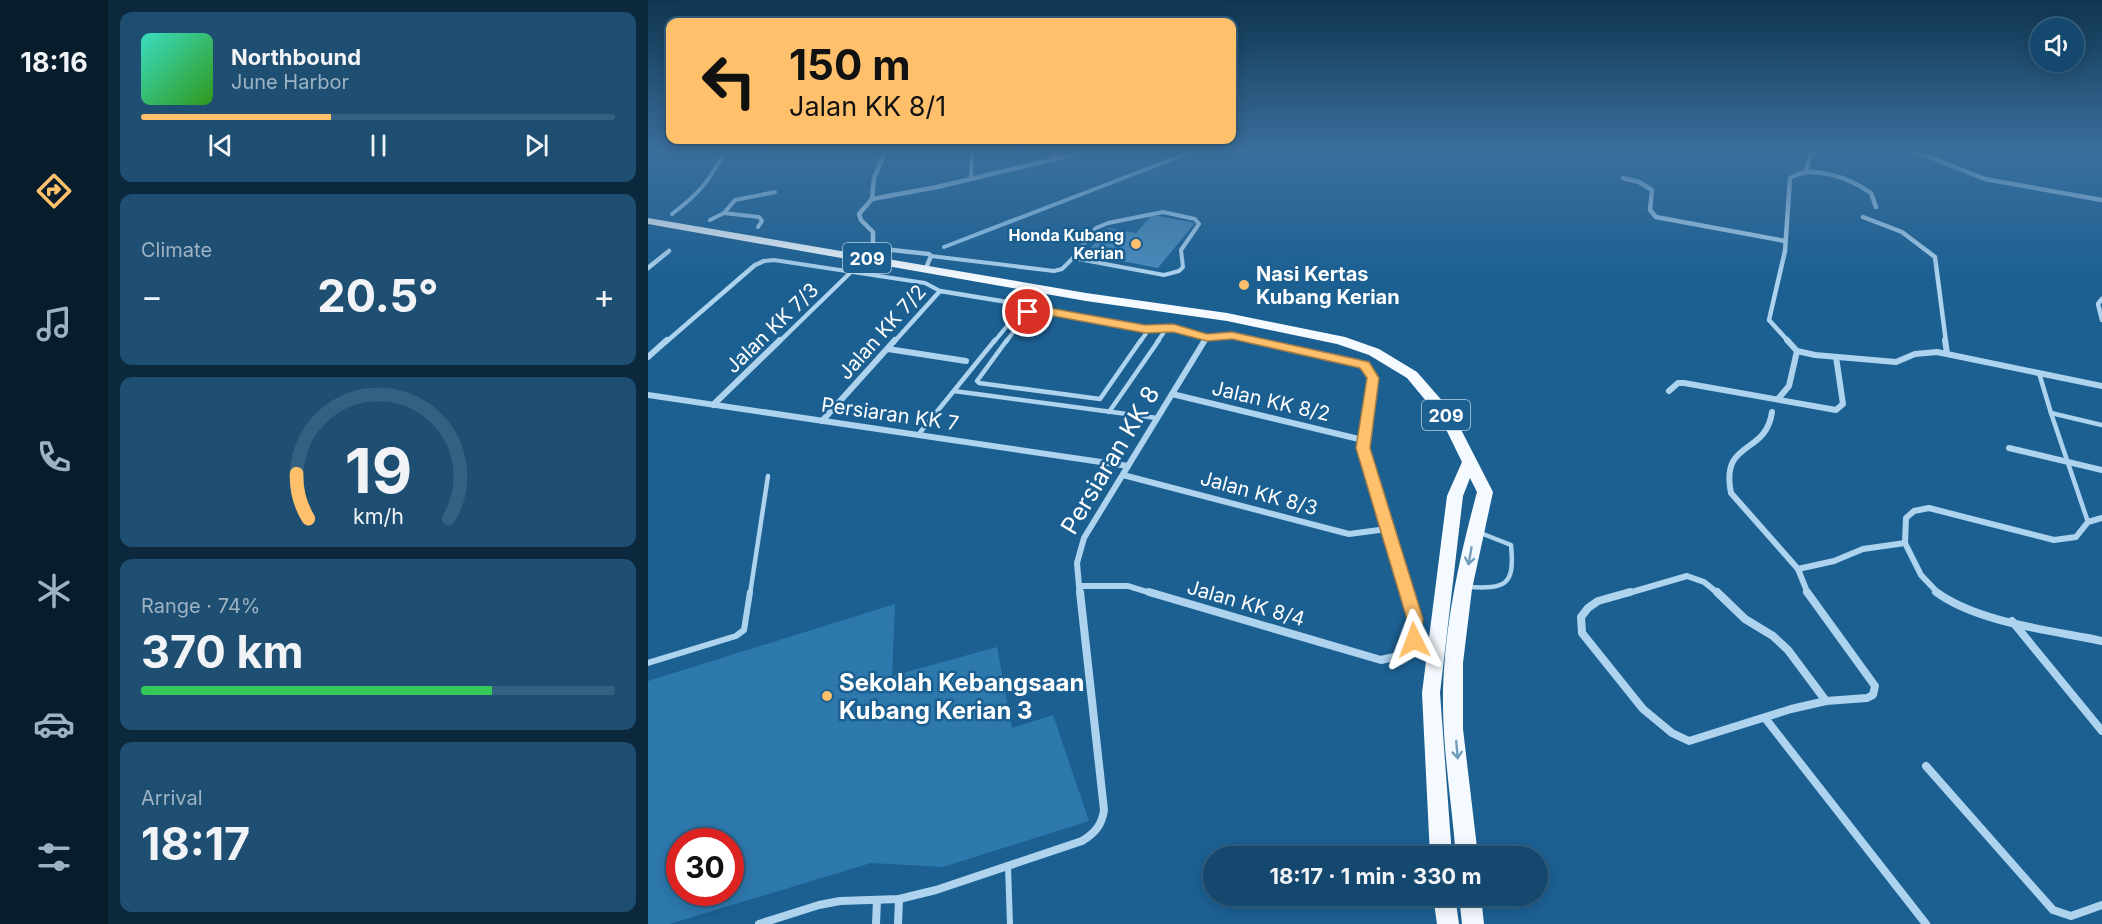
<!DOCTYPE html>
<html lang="en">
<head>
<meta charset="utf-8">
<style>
  :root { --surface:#15486e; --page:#1e4f73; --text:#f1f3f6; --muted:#9db2c2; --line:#346081; --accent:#fec06b }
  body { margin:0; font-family:Inter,sans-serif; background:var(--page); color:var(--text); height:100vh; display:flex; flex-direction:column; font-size:22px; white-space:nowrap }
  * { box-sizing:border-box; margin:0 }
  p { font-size:20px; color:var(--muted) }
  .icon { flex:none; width:33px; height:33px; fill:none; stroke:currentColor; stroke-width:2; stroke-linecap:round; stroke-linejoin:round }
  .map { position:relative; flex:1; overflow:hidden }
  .sheet { display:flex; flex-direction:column; gap:12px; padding:12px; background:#0c283c; width:540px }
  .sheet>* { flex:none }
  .hud { position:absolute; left:18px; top:18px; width:570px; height:126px; border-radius:12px; box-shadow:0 3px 15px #0003,0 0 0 2px var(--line); background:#fec06b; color:#111; overflow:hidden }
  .tools { position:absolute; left:1382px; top:18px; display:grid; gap:12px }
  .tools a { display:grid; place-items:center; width:54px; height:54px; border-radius:50%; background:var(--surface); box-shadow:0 3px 15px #0003,0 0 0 2px var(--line); font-size:30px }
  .speed { position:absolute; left:18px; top:828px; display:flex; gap:12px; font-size:30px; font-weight:700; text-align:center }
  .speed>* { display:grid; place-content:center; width:78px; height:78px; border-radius:50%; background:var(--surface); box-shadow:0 3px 15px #0003,0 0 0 2px var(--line); line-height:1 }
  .speed .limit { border:9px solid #d22; background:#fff; color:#111 }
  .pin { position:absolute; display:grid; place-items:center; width:51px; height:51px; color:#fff; margin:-26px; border:3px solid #fff; border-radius:50%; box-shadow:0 2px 6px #0007 }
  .me { position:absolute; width:66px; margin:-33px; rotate:357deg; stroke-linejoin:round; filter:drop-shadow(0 0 4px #0008) }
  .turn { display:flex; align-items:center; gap:21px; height:126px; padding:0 24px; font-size:27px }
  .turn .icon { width:78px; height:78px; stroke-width:2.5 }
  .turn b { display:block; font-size:42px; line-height:51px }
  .big { font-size:45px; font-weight:700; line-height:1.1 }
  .sheet .tile { flex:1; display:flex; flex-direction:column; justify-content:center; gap:9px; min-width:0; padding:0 21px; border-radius:12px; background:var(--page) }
  .sheet .dial { align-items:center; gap:0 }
  .dial svg { height:156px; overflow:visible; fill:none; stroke:var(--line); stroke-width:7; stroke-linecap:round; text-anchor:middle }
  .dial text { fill:var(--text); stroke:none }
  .song { display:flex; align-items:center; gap:18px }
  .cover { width:72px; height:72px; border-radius:9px; background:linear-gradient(135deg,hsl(170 70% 55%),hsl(110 70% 35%)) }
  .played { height:6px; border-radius:3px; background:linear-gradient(90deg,var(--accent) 40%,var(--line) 40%) }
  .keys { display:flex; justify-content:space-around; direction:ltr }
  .heat { display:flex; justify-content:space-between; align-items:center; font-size:33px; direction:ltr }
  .charge { height:9px; border-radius:4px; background:linear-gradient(90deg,#34c759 74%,var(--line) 0) }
  .trip { position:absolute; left:555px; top:846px; width:345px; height:60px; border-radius:30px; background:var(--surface); box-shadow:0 3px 15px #0003,0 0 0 2px var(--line); font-weight:700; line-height:60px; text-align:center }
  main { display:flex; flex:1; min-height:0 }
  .dock { display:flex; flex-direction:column; width:108px; justify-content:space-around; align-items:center; background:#081d2c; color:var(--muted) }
  .dock .icon { width:42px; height:42px }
  .dock .on { color:var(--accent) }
  .dock b { font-size:27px; color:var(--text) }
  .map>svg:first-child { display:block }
</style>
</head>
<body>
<main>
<nav class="dock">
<b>18:16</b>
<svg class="icon on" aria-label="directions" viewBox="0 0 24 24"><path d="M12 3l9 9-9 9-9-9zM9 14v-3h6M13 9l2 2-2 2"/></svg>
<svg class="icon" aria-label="music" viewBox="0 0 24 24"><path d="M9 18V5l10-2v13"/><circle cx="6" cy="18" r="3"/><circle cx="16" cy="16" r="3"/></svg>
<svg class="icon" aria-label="phone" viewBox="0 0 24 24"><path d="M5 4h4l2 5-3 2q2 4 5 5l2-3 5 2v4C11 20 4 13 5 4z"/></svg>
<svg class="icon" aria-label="climate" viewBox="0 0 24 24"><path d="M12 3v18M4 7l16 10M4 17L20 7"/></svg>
<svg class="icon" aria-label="car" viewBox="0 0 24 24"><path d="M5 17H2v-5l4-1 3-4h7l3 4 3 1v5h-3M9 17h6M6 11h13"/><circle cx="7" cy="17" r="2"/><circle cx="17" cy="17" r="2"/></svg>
<svg class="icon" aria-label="filters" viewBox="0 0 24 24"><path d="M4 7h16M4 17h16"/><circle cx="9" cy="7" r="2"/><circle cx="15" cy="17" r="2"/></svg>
</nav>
<section class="sheet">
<div class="tile">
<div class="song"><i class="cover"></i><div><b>Northbound</b><p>June Harbor</p></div></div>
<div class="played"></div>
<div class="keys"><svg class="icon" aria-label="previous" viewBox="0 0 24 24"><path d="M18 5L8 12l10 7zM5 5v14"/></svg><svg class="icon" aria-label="pause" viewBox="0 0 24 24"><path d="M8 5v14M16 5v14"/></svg><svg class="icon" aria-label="next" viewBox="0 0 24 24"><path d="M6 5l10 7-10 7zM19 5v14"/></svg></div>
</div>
<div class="tile"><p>Climate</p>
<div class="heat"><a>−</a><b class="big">20.5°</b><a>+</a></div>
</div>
<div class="tile dial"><svg viewBox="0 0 100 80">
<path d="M14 69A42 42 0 1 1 86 69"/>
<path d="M14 69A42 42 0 0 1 8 46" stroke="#fec06b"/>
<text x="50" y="56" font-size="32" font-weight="700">19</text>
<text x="50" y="72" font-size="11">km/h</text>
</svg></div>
<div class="tile"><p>Range · 74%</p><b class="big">370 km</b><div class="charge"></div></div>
<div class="tile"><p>Arrival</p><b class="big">18:17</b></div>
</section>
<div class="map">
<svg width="1454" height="924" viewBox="0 0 1454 924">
  <rect width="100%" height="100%" fill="#1c6092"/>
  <path fill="#2d79ae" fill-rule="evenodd" d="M247,604L244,676L349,647L364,728L405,715L441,821L295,867L223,863L21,924H0V681ZM32,842H82V892H32Z"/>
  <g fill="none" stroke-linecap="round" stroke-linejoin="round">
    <polyline stroke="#a0d0f0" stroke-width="4" points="296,247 548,150"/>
  </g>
  <polygon fill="#4a8bbb" points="504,215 547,223 510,268 437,254 461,228 488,233"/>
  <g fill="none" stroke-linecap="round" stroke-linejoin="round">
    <g stroke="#add3ee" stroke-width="4">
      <polyline points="405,150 406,160"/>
      <polyline points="323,179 324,150"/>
      <polygon points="515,212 547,219 551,224 533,250 535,267 531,271 516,275 425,258 448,228 460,223"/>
      <polyline points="76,213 111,217 114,221 110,227"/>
      <path d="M24,214C53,192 60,182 78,150"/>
      <polyline points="62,220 76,213 87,200 127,192"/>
      <polyline points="283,256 406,271 414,269 425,258"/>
      <polyline points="116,261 126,260 277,283 292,291"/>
      <polyline points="346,342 372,310 372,304"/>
      <polyline points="358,342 380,312 384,310 497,329 525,328 559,337"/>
      <polyline points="492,342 501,329"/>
      <polyline points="509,342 519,328"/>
    </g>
    <g stroke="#add3ee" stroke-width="4.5">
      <polyline points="359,340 329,381 331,383 452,399 493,340"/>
      <polyline points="1391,373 1403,413 1454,425"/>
      <polyline points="306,391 509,418"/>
      <polyline points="461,412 511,340"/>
      <polyline points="1403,413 1440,522"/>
      <polyline points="270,435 347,340"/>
      <path d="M819,587C858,589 867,586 863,545L830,532"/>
      <polyline points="102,594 120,476"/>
    </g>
    <g stroke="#add3ee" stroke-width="6">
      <polyline points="0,663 88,636 96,630 102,592"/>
      <polyline points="360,866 362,924"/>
    </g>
    <g stroke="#add3ee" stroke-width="4.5">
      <polyline points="238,150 226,178 224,199 211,214 213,220 225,232 225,244 235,249 281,254 283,256 278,268"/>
      <polyline points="1264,150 1337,179 1454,200"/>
      <polyline points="1158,171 1164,150"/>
      <polyline points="975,178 991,182 1004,190 1002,210 1008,217 1137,241"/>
      <polyline points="224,199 289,187 445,150"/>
      <polyline points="1215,217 1254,232 1287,257 1298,342"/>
      <polyline points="0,268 21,251"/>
      <polyline points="1454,299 1450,304 1454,320"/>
      <polyline points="18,342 107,265 116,261"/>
      <polyline points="131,342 203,272"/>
      <polyline points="246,342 292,291 372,304"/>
      <polyline points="556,342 559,337 575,335 614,342"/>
      <path d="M1141,342L1121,320L1137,251L1142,178C1164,163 1203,179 1223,193L1228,207"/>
    </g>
    <g stroke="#add3ee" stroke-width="6">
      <polyline points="607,340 710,362 721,369 725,378 715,448 759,594"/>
      <polyline points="1139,340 1149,351 1167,355 1248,362 1267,354 1289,352 1454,386"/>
      <polyline points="1297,340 1299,353"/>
      <polyline points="240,349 318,361"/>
      <polyline points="0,357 19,340"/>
      <polyline points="1021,391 1030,383 1036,383 1188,410 1195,404 1188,357"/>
      <polyline points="524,394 715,440"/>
      <polyline points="0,395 480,466"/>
      <polyline points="1130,399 1141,386 1149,351"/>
      <polyline points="65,405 132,340"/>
      <path d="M1124,412C1118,456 1072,439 1083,493L1150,569"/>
      <polyline points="174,421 247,340"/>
      <polyline points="1361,448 1454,470"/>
      <polyline points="475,475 701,534 739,529"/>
      <polyline points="1257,543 1273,575 1291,594"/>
      <polyline points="431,586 480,586 506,594"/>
      <polyline points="431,586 432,594"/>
      <polyline points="431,586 429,563 436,538 557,340"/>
      <polyline points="977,594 1039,576 1056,582 1071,594"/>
      <polyline points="1160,594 1150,569 1186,561 1215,549 1257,543 1258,518 1266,511 1281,508 1406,540 1428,537 1440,522 1454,518"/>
    </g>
    <g stroke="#add3ee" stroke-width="8">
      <path d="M501,592L733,660L755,655C773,630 767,620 759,592"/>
      <polyline points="982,592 950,601 940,608 933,617 934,633 995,709 1024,733 1041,741 1143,709 1178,701"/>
      <polyline points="1069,592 1097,619 1125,636 1140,650 1178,701"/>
      <polyline points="1159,592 1227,686 1225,695 1219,698 1178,701"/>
      <path d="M1288,592C1331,623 1402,630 1454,641"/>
      <polyline points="1364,621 1454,731"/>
      <polyline points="1117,718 1278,924"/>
      <polyline points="1278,766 1405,910 1423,916 1454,905"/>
      <path d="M111,924L171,905L192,901L251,899L288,890L434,841C447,833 454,825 456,810L432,592"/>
      <polyline points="228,924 229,900"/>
      <polyline points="250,924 251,899"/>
    </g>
    <g fill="#f4faff" fill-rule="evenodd">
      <path d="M0,218L438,293L579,313L697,337L731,349L769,372L804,412L845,492L824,589L815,663V729L830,856H808C804,807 796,758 795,709C794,636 810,563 829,492L822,478L815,496L792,693L804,856H782L774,693L799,496L814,462L793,419L759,378L721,355L689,344L579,321L438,301L0,224Z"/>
      <polygon points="785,896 807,896 811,924 789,924"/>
      <polygon points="811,896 833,896 836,924 814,924"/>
    </g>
  </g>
  <defs><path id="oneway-shaft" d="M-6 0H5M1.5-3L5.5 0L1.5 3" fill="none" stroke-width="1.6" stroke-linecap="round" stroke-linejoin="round" transform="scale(1.5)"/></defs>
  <g stroke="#729ebe">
    <use href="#oneway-shaft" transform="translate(822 556) rotate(100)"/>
    <use href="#oneway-shaft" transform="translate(809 750) rotate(85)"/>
  </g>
  <linearGradient id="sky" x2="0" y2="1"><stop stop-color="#0f3550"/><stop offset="0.54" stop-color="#3a6f9d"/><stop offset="1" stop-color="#3a6f9d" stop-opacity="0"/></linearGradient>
  <rect width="1454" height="279" fill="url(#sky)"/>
  <polygon fill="#fec06b" stroke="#a57d46" stroke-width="1.5" points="390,306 497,325 525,324 559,334 584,332 721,362 731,378 722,448 775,619 772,645 766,647 761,645 758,640 759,619 708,448 719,378 712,368 584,339 559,341 525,332 497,333 390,313 380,316 374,312"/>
  <g fill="#fec06b" stroke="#1c6092" stroke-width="2">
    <circle cx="488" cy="244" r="6"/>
    <circle cx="596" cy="285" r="6"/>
    <circle cx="179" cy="696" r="6"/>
  </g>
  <g text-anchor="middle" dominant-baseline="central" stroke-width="5" stroke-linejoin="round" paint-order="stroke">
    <g font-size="16" font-weight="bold" fill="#fff" stroke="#1c6092" text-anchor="end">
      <text x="476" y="235">Honda Kubang<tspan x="476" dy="18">Kerian</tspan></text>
    </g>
    <g fill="#1c6092" stroke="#bbcfde" stroke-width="1.5">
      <rect x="195" y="243" width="48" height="30" rx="4.5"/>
      <rect x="774" y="400" width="48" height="30" rx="4.5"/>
    </g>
    <g font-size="18" font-weight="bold" fill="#fff">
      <text x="219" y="258">209</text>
      <text x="798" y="415">209</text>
    </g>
    <g font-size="20" font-weight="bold" fill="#fff" stroke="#1c6092" text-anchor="start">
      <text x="608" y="274">Nasi Kertas<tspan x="608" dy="23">Kubang Kerian</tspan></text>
    </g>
    <g font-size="20" fill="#fff" stroke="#1c6092">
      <text transform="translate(124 328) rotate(-44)">Jalan KK 7/3</text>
      <text transform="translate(234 332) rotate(-48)">Jalan KK 7/2</text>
      <text transform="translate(623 401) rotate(13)">Jalan KK 8/2</text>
      <text transform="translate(242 414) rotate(8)">Persiaran KK 7</text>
      <text transform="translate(611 493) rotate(15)">Jalan KK 8/3</text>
      <text transform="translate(598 603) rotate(16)">Jalan KK 8/4</text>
    </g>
    <g font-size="24" fill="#fff" stroke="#1c6092">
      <text transform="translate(462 460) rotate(-59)">Persiaran KK 8</text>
    </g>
    <g font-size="24" font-weight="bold" fill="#fff" stroke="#1c6092" text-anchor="start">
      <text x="191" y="682">Sekolah Kebangsaan<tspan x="191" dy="28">Kubang Kerian 3</tspan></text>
    </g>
  </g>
</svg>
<div class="tools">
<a><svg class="icon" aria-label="sound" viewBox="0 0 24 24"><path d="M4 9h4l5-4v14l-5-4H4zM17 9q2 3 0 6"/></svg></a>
</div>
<div class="speed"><div class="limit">30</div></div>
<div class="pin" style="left:380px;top:312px;background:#d93025"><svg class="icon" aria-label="arrive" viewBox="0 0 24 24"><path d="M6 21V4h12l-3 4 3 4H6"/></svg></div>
<svg class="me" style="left:766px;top:640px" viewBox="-20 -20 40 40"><path d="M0-17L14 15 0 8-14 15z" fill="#fec06b" stroke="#fff" stroke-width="4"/></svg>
<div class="trip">18:17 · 1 min · 330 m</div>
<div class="hud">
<div class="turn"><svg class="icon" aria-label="left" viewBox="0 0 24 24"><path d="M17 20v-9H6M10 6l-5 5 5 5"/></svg><div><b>150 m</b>Jalan KK 8/1</div></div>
</div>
</div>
</main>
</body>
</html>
